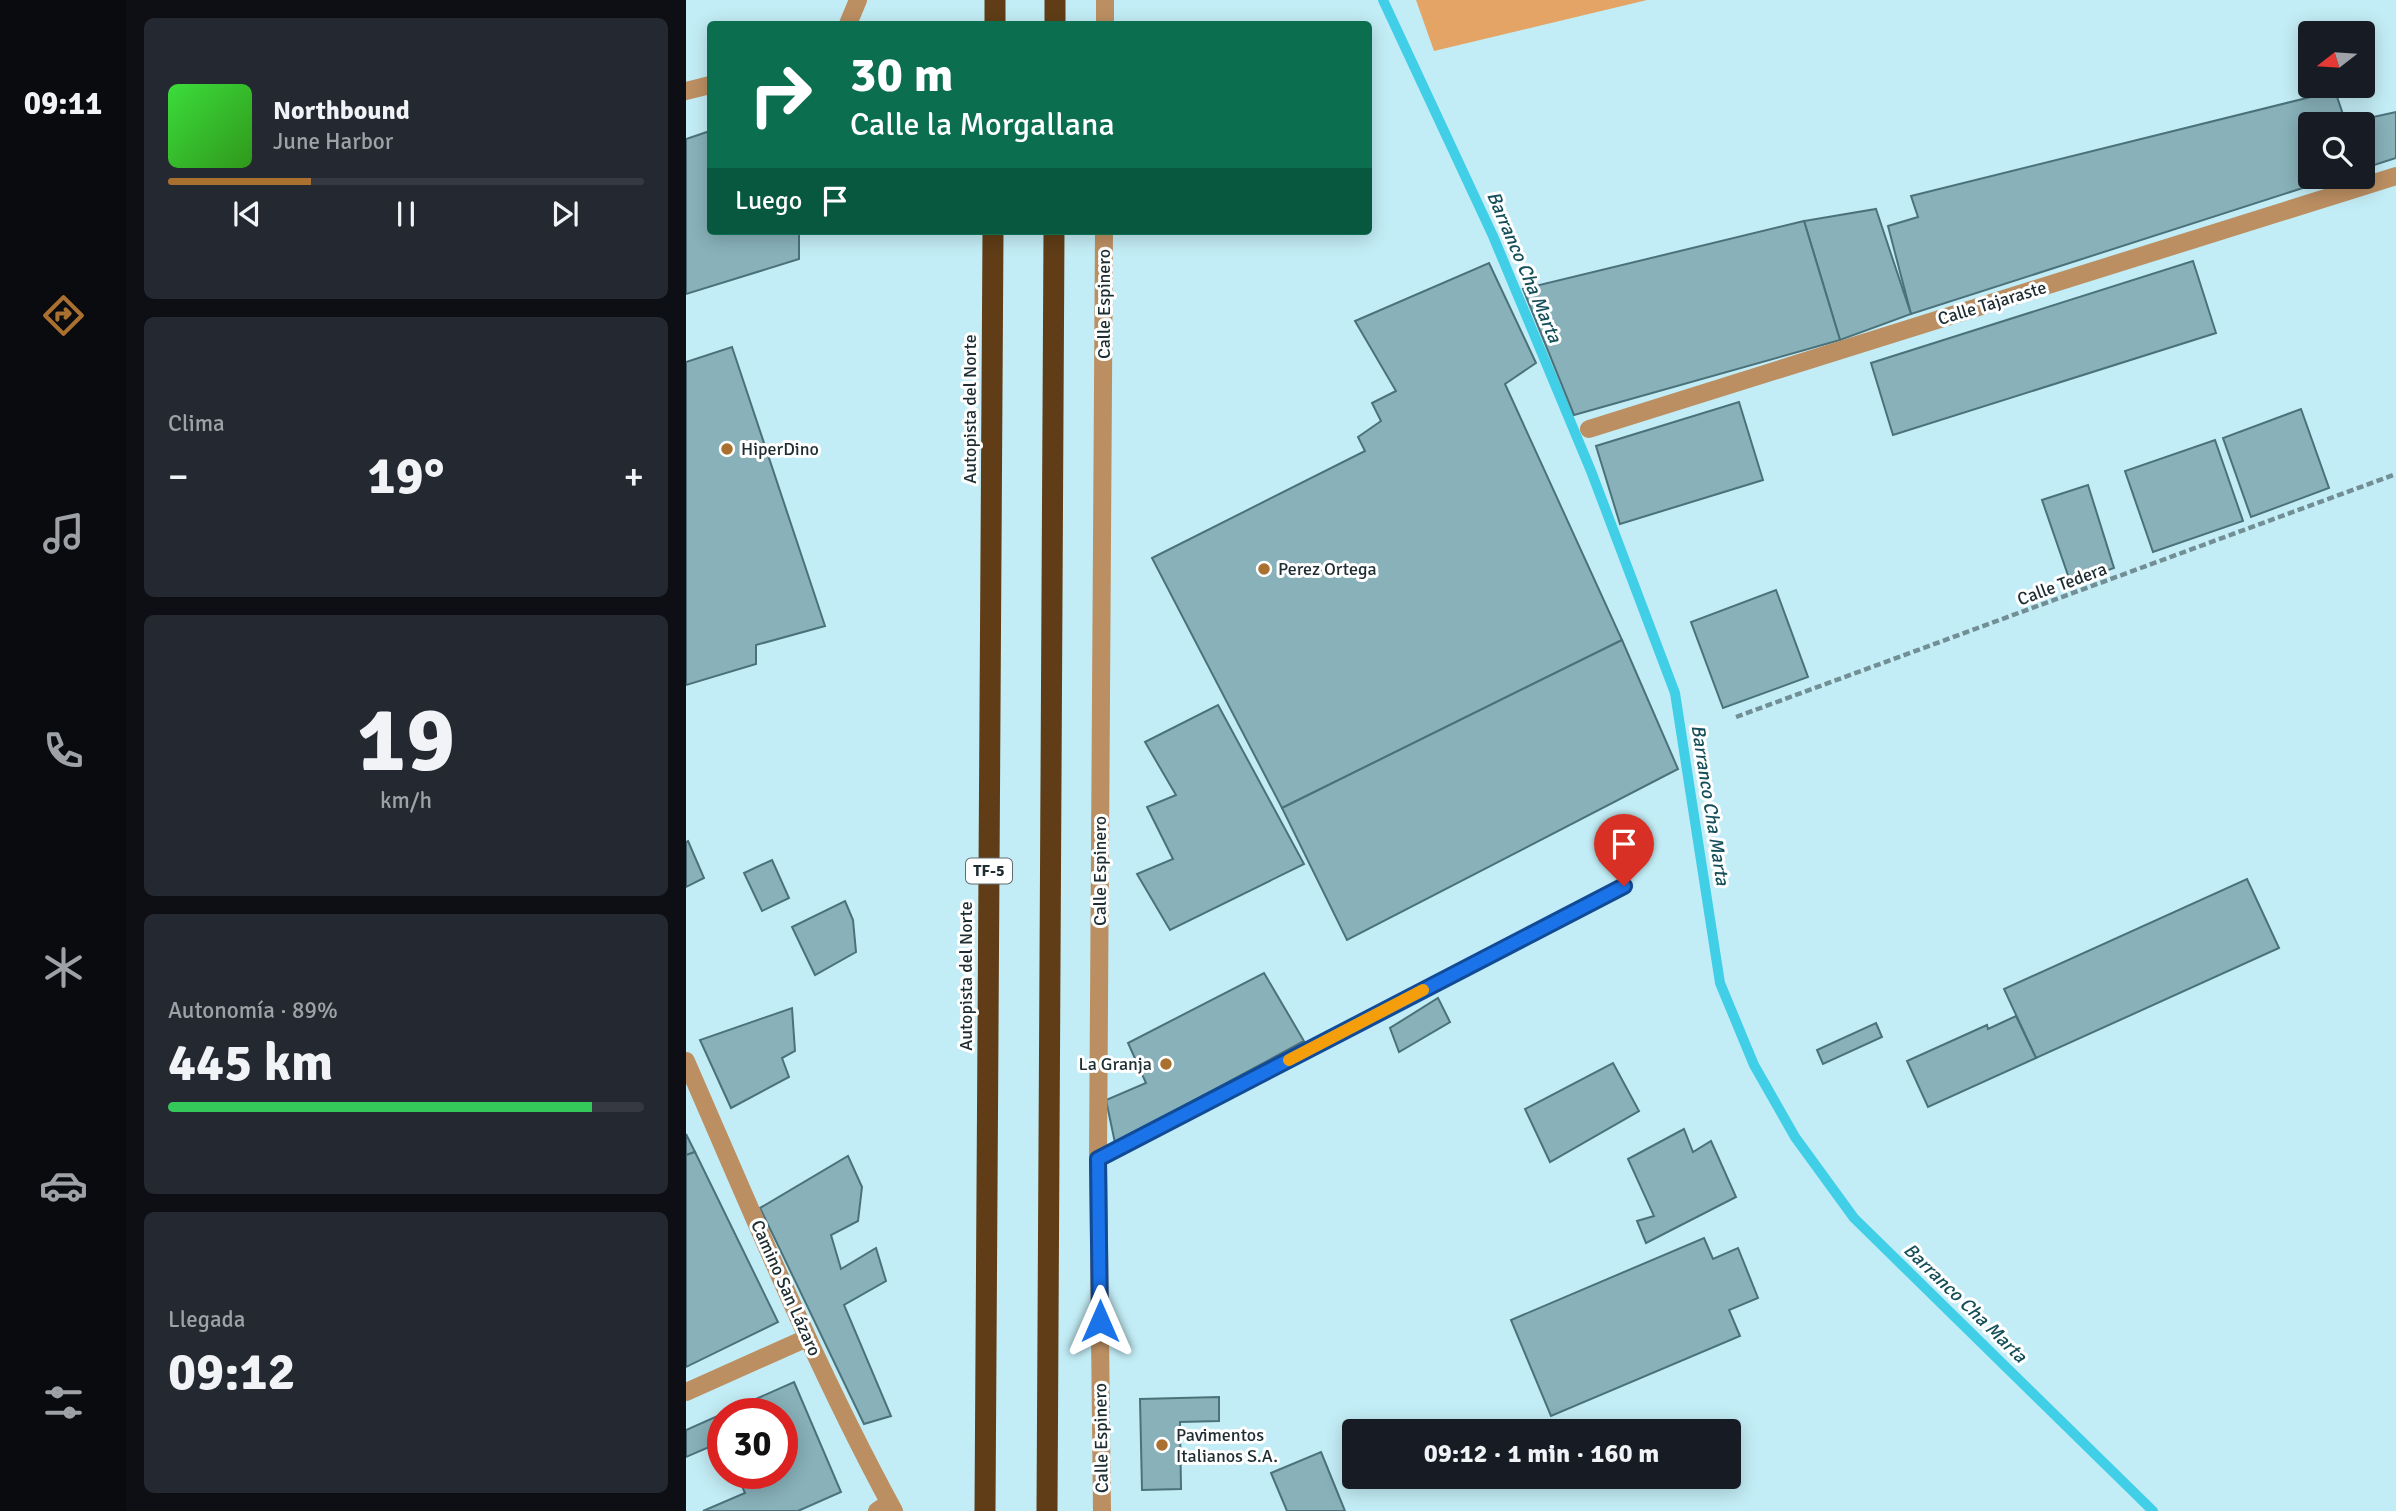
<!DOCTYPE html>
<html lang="es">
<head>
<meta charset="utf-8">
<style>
  :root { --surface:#171b24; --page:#242831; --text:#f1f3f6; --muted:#9ea1a6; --line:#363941; --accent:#aa7030 }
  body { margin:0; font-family:Signika,sans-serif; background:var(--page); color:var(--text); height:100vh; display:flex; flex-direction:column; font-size:26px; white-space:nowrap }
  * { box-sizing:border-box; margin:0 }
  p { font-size:23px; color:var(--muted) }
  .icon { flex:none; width:38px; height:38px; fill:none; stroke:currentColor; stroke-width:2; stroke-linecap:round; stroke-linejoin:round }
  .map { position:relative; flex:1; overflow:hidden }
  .panel { display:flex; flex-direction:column; gap:18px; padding:18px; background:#0d0f14; width:560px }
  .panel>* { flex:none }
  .hud { position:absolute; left:21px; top:21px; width:665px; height:214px; border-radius:7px; box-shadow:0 4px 18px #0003; background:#0b6e4f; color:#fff; overflow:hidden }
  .needle { width:46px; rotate:253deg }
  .buttons { position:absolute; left:1612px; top:21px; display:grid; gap:14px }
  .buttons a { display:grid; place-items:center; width:77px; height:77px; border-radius:7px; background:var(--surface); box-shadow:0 4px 18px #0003; font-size:35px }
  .speed { position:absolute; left:21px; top:1398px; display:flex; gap:14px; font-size:35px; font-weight:700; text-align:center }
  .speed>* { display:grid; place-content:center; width:91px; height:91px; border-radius:50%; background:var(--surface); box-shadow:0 4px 18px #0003; line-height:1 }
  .speed .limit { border:10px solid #d22; background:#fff; color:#111 }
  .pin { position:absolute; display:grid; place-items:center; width:60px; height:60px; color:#fff; margin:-72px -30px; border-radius:50% 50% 50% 0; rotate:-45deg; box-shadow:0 0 7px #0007 }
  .pin .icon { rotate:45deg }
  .me { position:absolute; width:77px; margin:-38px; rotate:0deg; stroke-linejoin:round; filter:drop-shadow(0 0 5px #0008) }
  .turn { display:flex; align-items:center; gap:24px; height:147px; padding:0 28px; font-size:32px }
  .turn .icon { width:91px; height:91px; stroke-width:2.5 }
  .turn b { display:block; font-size:49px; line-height:60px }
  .then { display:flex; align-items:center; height:66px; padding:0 28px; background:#0003; gap:14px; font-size:26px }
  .big { font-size:52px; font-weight:700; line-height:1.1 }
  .panel .card { flex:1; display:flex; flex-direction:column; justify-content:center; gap:10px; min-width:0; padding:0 24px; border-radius:10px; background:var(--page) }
  .panel .dial { align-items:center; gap:0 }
  .dial b { font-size:91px; line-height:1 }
  .song { display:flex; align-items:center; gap:21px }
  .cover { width:84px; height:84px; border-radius:10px; background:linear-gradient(135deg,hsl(120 70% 55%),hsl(110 70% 35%)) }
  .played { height:7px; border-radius:4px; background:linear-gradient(90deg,var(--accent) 30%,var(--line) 30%) }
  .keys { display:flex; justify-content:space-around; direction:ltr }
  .heat { display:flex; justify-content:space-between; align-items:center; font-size:38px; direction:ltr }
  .charge { height:10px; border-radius:5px; background:linear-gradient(90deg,#34c759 89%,var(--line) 0) }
  .trip { position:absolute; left:656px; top:1419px; width:399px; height:70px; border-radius:7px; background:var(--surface); box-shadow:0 4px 18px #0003; font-weight:700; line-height:70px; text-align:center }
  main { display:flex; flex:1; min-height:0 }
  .menu { display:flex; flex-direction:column; width:126px; justify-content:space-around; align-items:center; background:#090b0e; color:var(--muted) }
  .menu .icon { width:49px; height:49px }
  .menu .active { color:var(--accent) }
  .menu b { font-size:32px; color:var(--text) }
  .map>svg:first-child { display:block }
</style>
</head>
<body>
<main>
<nav class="menu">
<b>09:11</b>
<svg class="icon active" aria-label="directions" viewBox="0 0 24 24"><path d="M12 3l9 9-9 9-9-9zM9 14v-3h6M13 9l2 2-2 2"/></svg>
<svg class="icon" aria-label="music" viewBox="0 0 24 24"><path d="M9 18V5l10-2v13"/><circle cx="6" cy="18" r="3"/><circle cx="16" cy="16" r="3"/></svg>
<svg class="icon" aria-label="phone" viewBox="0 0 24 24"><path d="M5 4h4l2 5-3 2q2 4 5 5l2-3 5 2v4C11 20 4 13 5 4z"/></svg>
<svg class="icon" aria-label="climate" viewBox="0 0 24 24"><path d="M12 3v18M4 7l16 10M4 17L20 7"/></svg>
<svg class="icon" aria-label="car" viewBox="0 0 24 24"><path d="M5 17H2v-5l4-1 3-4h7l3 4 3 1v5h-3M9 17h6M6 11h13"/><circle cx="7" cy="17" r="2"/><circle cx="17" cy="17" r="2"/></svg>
<svg class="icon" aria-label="filters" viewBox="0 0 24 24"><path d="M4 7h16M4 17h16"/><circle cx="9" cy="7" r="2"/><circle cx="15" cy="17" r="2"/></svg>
</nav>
<section class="panel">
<div class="card">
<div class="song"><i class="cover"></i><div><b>Northbound</b><p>June Harbor</p></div></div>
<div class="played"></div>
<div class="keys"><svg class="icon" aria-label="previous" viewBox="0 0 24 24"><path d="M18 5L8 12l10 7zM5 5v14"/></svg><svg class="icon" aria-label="pause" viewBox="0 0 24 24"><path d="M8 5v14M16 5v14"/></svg><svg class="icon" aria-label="next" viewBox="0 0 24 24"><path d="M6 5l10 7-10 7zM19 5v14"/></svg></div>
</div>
<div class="card"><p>Clima</p>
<div class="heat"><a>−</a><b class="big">19°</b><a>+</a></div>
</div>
<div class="card dial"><b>19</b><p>km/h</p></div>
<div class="card"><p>Autonomía · 89%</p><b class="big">445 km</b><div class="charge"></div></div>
<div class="card"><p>Llegada</p><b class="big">09:12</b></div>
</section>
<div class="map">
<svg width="1710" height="1511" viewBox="0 0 1710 1511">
  <rect width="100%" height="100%" fill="#c3edf6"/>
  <polygon fill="#e3a465" points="730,0 961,0 748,51"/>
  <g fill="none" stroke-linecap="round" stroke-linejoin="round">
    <polyline stroke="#41cfe7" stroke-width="10" points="697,0 807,236 905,471 989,693 1034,983 1068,1065 1109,1137 1168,1218 1467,1511"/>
  </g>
  <g fill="#88b1b9" stroke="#4b727a" stroke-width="2">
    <polygon points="1649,91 1660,123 1710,112 1710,158 1676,169 1676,124 1624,124 1624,177 1651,177 1225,314 1202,226 1232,217 1225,196"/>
    <polygon points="24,131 24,231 113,231 113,259 0,294 0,139"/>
    <polygon points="1190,209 1225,314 1154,340 1118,221"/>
    <polygon points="1118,221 1154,340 888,415 837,289"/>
    <polygon points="1507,261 1530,333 1207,435 1185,363"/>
    <polygon points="803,263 850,363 819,384 936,640 596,808 466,558 679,451 672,437 695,421 686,403 710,391 669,321"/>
    <polygon points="46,347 139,626 70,645 70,664 0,685 0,362"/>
    <polygon points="1053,402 1077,480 934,524 910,446"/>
    <polygon points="1615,409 1643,488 1565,517 1537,438"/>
    <polygon points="1529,440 1557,521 1467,552 1439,471"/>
    <polygon points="1402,485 1428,568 1385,584 1356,500"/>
    <polygon points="1090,590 1122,677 1037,708 1005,622"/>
    <polygon points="936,640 992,769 661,940 596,808"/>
    <polygon points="532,705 618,864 484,930 451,874 487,859 461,807 490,795 459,742"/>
    <polygon points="2,841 18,878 0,887 0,842"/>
    <polygon points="86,860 103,898 76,911 58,873"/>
    <polygon points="1561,879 1593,948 1350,1058 1318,989"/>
    <polygon points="159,901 167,920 170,952 129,975 106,927"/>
    <polygon points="578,973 618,1041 429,1143 420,1100 460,1083 442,1043"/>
    <polygon points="752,998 764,1022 713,1052 704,1028"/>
    <polygon points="106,1008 109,1051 96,1058 103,1077 45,1108 14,1040"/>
    <polygon points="1330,1016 1350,1058 1242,1107 1221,1061 1301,1025 1302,1029"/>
    <polygon points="1190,1023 1196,1037 1137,1064 1131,1050"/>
    <polygon points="927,1063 953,1111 864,1162 839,1109"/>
    <polygon points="998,1129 1007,1152 1025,1141 1050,1197 960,1243 951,1221 968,1216 942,1159"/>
    <polygon points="0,1134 9,1152 0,1155"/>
    <polygon points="9,1152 92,1322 0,1367 0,1155"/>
    <polygon points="162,1156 176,1187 172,1221 145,1235 155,1269 190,1248 200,1281 158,1305 205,1416 178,1424 74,1208"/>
    <polygon points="1018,1238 1027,1259 1052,1248 1072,1298 1043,1310 1054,1336 865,1416 825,1320"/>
    <polygon points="108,1382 155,1492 112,1511 17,1511 59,1493 51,1475 96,1474 96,1414 37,1414 37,1441 0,1457 0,1430"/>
    <polygon points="533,1397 533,1421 494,1422 495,1489 456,1490 454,1399"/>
    <polygon points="635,1452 659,1511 601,1511 585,1473"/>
  </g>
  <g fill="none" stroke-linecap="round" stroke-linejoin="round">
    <polyline stroke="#728f96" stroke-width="4.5" stroke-dasharray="7 3.5" stroke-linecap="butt" points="1050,717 1710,474"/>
    <polyline stroke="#bc8f62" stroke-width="16" points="412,1159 938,886"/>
    <polyline stroke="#bc8f62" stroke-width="18" points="191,1511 203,1503"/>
    <g stroke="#bc8f62" stroke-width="18">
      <polyline points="162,24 172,0"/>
      <polyline points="419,24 419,0"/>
      <polyline points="0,91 24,85"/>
      <polyline points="903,429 1710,176"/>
      <path d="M0,1061C66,1212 129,1366 208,1511"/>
      <polyline points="0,1392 121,1338"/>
      <polyline points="416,1511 412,1159 418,231"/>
    </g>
    <g stroke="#603d16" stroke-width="21">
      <polyline points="309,24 309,0"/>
      <polyline points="369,24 369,0"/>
      <polyline points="299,1511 307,231"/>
      <polyline points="361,1511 368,231"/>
    </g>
  </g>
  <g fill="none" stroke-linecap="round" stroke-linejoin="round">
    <defs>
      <polyline id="route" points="414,1321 412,1159 938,886"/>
    </defs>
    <use href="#route" stroke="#114b97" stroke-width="18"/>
    <use href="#route" stroke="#1a73e8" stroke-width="12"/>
    <polyline stroke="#f59e0b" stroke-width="12" points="603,1060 737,990"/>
  </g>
  <g fill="#aa7030" stroke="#fff" stroke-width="2.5">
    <circle cx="41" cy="449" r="7"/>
    <circle cx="578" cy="569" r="7"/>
    <circle cx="480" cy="1064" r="7"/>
    <circle cx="476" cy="1445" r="7"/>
  </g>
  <g text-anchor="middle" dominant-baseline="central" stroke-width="6" stroke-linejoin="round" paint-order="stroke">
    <rect fill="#fff" stroke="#616c6f" stroke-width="2" x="280" y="858.5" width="46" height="25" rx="5"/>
    <g font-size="16" font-weight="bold" fill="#1d2d31">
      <text x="303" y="871">TF-5</text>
    </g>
    <g font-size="18" fill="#1d2d31" stroke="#fff">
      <text transform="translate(1306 303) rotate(-17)">Calle Tajaraste</text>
      <text transform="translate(418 304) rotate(-90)">Calle Espinero</text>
      <text transform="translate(284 409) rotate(-90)">Autopista del Norte</text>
      <text transform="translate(1376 584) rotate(-20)">Calle Tedera</text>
      <text transform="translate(414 871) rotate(-90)">Calle Espinero</text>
      <text transform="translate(280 976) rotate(-90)">Autopista del Norte</text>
      <text transform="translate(100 1288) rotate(66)">Camino San Lázaro</text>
      <text transform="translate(415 1438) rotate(-91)">Calle Espinero</text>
    </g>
    <g font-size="18" fill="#1d2d31" stroke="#fff" text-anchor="start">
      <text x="55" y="449">HiperDino</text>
      <text x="592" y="569">Perez Ortega</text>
      <text x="466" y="1064" text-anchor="end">La Granja</text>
      <text x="490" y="1435">Pavimentos<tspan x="490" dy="21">Italianos S.A.</tspan></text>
    </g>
    <g font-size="19" font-style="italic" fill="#144f59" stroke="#fff">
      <text transform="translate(838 267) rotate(67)">Barranco Cha Marta</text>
      <text transform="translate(1024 805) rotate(81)">Barranco Cha Marta</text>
      <text transform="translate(1279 1303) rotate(44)">Barranco Cha Marta</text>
    </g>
  </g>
</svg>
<div class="buttons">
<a><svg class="needle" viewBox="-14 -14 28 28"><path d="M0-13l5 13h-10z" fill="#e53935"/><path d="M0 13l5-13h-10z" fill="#9ea1a6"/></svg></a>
<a><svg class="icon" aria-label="search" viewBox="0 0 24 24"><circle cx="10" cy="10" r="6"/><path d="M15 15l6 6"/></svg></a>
</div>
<div class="speed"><div class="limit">30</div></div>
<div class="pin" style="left:938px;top:886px;background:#d93025"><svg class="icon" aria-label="arrive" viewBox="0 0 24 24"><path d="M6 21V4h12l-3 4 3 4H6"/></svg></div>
<svg class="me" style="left:414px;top:1321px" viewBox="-20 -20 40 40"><path d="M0-17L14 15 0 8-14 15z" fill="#1a73e8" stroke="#fff" stroke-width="4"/></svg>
<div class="trip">09:12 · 1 min · 160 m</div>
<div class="hud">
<div class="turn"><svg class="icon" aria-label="right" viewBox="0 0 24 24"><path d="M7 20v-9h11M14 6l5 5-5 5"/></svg><div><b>30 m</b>Calle la Morgallana</div></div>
<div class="then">Luego<svg class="icon" aria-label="arrive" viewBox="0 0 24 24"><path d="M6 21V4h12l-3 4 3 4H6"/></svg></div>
</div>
</div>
</main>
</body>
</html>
